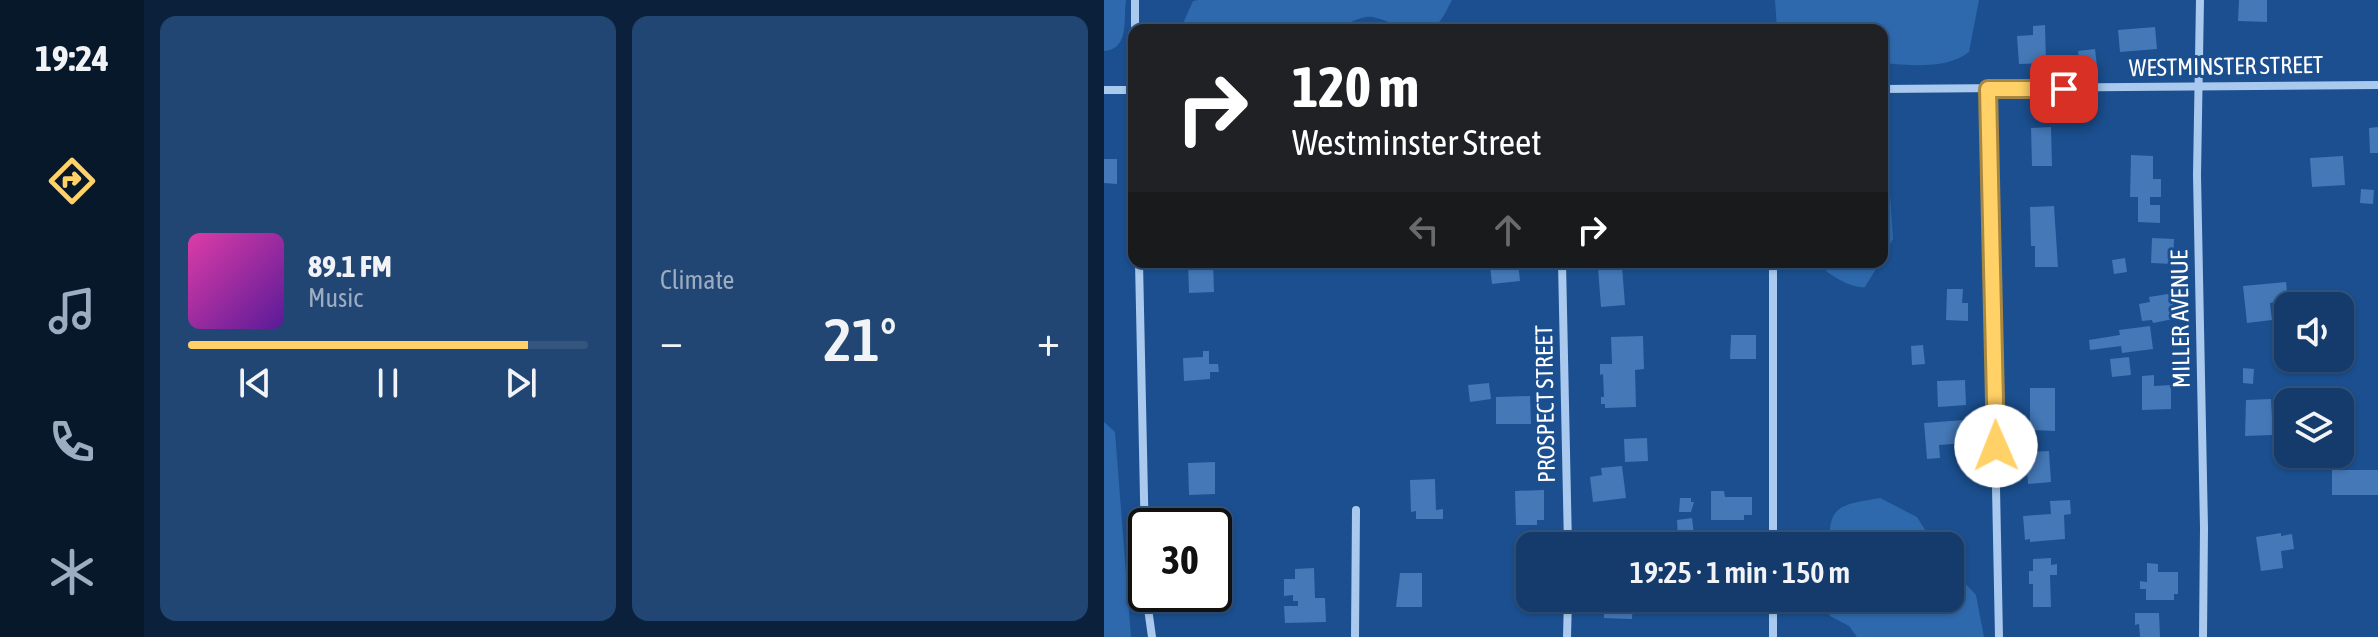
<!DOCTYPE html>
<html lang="en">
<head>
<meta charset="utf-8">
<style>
  :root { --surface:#143b6b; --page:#214673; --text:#f1f3f6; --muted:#9dadc1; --line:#33557e; --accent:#ffd166 }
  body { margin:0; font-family:"Asap Condensed",sans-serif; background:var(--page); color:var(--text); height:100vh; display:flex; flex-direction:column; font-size:30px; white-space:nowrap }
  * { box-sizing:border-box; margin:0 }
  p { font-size:26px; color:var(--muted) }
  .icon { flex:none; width:44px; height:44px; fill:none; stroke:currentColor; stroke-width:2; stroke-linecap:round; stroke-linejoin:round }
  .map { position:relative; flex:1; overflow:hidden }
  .side { display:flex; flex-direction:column; gap:16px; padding:16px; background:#0b203b; width:960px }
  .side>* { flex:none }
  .hud { position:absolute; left:24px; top:24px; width:760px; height:244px; border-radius:16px; box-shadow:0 2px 6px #0004,0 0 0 2px var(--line); background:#202124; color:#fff; overflow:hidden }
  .controls { position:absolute; left:1170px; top:292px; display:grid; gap:16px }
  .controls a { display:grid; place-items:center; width:80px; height:80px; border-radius:16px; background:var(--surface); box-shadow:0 2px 6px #0004,0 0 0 2px var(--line); font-size:40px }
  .speed { position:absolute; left:24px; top:508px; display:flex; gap:16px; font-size:40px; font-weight:700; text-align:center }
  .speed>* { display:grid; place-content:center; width:104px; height:104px; border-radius:50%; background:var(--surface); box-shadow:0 2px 6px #0004,0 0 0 2px var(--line); line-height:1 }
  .speed .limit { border:4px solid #111; border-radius:12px; background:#fff; color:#111 }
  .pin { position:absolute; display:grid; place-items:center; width:68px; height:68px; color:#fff; margin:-34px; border-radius:16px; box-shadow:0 4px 12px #0006 }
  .me { position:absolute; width:88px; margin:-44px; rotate:359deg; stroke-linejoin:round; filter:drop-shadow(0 0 6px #0008) }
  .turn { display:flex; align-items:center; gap:28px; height:168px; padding:0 32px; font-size:36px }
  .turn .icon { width:104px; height:104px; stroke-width:2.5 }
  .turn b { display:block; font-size:56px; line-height:68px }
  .lanes { display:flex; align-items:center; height:76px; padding:0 32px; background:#0003; justify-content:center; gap:40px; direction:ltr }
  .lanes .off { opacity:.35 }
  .big { font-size:60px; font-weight:600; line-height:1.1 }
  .side .widget { flex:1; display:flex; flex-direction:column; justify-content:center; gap:12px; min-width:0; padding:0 28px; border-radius:16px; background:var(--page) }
  .song { display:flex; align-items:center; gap:24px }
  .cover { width:96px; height:96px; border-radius:12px; background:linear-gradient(135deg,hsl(320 70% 55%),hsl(270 70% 35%)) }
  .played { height:8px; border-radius:4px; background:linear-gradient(90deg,var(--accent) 85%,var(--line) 85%) }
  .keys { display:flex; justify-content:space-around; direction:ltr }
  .heat { display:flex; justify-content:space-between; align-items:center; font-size:44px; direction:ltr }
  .side .tiles { flex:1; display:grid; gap:16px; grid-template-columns:repeat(2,1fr) }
  .trip { position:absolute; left:412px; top:532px; width:448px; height:80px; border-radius:16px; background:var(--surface); box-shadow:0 2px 6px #0004,0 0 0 2px var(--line); font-weight:600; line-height:80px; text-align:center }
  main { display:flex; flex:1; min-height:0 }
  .tab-bar { display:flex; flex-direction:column; width:144px; justify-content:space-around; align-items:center; background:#08182b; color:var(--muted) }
  .tab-bar .icon { width:56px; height:56px }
  .tab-bar .on { color:var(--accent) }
  .tab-bar b { font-size:36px; color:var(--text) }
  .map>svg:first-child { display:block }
</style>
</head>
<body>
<main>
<nav class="tab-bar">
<b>19:24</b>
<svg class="icon on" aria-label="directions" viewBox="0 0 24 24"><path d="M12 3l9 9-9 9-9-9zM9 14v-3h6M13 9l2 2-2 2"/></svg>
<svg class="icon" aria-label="music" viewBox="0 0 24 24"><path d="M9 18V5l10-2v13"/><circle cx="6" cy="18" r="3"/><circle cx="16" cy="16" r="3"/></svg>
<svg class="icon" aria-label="phone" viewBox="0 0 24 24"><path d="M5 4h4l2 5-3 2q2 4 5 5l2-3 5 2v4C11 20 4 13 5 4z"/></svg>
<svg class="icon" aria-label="climate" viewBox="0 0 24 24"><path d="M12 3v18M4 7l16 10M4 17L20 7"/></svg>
</nav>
<section class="side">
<div class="tiles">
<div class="widget">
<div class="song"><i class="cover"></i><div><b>89.1 FM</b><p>Music</p></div></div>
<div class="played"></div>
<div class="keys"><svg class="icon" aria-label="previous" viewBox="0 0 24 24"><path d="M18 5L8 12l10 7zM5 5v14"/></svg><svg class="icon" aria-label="pause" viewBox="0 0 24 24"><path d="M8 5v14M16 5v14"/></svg><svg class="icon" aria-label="next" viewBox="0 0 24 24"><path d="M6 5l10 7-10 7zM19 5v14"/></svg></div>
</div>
<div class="widget"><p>Climate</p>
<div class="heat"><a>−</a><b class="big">21°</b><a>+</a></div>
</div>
</div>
</section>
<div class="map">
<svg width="1274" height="637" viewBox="0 0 1274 637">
  <rect width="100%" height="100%" fill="#1b4f8f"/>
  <g fill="#2e69ad">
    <path d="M0,0H22C19,20 26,49 0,51Z"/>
    <path d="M94,0H348C344,7 340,17 335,22C315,43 289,20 268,17C260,15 240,24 234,30H76L89,1Z"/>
    <path d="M671,0H875L865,52C842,70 806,65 778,63V30H673Z"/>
    <polygon points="778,117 782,134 789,239 778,258"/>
    <path d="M713,262H776L761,287C747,289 721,273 713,262Z"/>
    <polygon points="0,422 11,432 27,637 0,637"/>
    <path d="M776,498L813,517L831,546H726C723,503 739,505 776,498Z"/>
    <polygon points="846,567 872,595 880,637 753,637 745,626 726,616 720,598 846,598"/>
  </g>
  <g fill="#4478b7">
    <polygon points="1135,0 1163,0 1163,22 1134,21"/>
    <polygon points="941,25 942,63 915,64 913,36 929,35 929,26"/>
    <polygon points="1051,27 1053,49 1016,52 1014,30"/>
    <polygon points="991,49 993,66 976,68 974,51"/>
    <polygon points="947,127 948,166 928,166 927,128"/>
    <polygon points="1274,127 1274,153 1266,153 1265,128"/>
    <polygon points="1027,155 1049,156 1049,179 1057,179 1057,197 1046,197 1046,205 1056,205 1056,223 1034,222 1034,197 1026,197"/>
    <polygon points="1239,156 1241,185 1208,187 1206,158"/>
    <polygon points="0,159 13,159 13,184 0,183"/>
    <polygon points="1257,189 1270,190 1269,204 1256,203"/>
    <polygon points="950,206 954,267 931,267 931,246 927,246 926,207"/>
    <polygon points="1048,238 1070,239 1069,264 1047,263"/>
    <polygon points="1021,258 1023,272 1010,274 1008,260"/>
    <polygon points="84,262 109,262 110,292 85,293"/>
    <polygon points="393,262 414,262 416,281 388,284 386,266 393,266"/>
    <polygon points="518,266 521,305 497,307 494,268"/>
    <polygon points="1182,282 1184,301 1166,303 1168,320 1143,323 1139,286"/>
    <polygon points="843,289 859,289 858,303 864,303 864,321 842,320"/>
    <polygon points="1070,293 1076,307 1072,308 1074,318 1049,323 1048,320 1038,321 1035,304 1046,302 1045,297"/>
    <polygon points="1046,326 1049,349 1018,353 1017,346 986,350 985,340 1016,335 1015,330"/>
    <polygon points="627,335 652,335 652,359 626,359"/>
    <polygon points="539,336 540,369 531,370 532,407 501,408 501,404 497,404 497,397 500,397 499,374 496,375 496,364 508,364 507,337"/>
    <polygon points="819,345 821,364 808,365 807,346"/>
    <polygon points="99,351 105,351 105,364 114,364 115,372 106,372 106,379 80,381 79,358 99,357"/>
    <polygon points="1025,357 1027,375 1008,377 1006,359"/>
    <polygon points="1139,368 1150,369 1149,384 1139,383"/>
    <polygon points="1050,375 1050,386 1067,385 1067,409 1038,410 1038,376"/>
    <polygon points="861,380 862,405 834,407 833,381"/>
    <polygon points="385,383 387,399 366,402 364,385"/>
    <polygon points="926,388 951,388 951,431 926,430"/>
    <polygon points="426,396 427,424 392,424 392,397"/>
    <polygon points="1167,399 1169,435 1141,436 1142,400"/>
    <polygon points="860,420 862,443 835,445 836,458 823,459 820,423"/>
    <polygon points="543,438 544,461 521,462 520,439"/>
    <polygon points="945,451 947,482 924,484 922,452"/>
    <polygon points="111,462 111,494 85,495 84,463"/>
    <polygon points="518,466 522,498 489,502 486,477 498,475 497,468"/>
    <rect x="1228" y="470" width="46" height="25"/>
    <polygon points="331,479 332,510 339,509 339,519 312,519 312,511 307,512 306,480"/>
    <polygon points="440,490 440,520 433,520 433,525 412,525 411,491"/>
    <polygon points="607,491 620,491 621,497 648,497 648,515 640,515 640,520 607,520"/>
    <polygon points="576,498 587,498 587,502 590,502 587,512 575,512"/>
    <polygon points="966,500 967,514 960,515 961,539 926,542 926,539 921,540 919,516 947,514 946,501"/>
    <polygon points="588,518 590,536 574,538 573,520"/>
    <polygon points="1177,533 1177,536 1188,534 1190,549 1177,551 1179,568 1157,571 1152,537"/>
    <polygon points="947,558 947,565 953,564 953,575 946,575 947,607 929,607 929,584 925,584 925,571 929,571 929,559"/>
    <polygon points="1043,563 1054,564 1054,572 1074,572 1074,594 1070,594 1070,600 1042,600 1042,589 1036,589 1036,581 1043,582"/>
    <polygon points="210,568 211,598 221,598 222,622 181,623 180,606 194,606 194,601 189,601 189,595 180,596 180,579 191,579 191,569"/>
    <polygon points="296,573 318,573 318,607 292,607"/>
    <polygon points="500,598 529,598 528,619 500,618"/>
    <polygon points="1031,613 1055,613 1056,637 1036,637 1035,624 1031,625"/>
  </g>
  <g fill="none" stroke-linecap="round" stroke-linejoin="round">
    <g stroke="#a9c9ee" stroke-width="8">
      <polyline points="1096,0 1093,175 1100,528 1099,637"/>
      <polyline points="31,30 31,0"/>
      <polyline points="778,89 1274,85"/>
      <polyline points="884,89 895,637"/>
      <polyline points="0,90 30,90"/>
      <polyline points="35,262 42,591"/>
      <polyline points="458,262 464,546"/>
      <polyline points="669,262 669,546"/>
      <polyline points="42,594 48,637"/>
      <polyline points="669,598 669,637"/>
      <polyline points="251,637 252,510"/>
      <polyline points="463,637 464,598"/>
    </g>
  </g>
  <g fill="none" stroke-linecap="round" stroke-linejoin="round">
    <defs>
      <polyline id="route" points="892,446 884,89 960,89"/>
    </defs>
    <use href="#route" stroke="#a68842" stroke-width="20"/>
    <use href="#route" stroke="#ffd166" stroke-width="14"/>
  </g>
  <g text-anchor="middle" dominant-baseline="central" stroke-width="6" stroke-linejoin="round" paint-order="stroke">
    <g font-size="24" fill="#fff" stroke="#1b4f8f">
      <text transform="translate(1122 66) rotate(-1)">WESTMINSTER STREET</text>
      <text transform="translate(1076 319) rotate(-91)">MILLER AVENUE</text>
      <text transform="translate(441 404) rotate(-91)">PROSPECT STREET</text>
    </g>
  </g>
</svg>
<div class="controls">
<a><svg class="icon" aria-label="sound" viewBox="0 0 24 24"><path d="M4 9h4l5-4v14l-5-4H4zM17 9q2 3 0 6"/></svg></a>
<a><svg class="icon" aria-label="layers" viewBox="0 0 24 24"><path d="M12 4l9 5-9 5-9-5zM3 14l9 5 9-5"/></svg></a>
</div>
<div class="speed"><div class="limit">30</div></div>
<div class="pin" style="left:960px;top:89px;background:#d93025"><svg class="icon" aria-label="arrive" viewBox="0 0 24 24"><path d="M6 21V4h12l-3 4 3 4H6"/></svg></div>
<svg class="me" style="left:892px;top:446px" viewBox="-20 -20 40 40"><circle r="19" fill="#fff"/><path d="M0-13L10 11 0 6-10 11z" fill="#ffd166"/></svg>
<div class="trip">19:25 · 1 min · 150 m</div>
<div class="hud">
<div class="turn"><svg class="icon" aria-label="right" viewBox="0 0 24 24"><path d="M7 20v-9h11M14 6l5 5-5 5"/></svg><div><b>120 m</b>Westminster Street</div></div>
<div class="lanes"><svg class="icon off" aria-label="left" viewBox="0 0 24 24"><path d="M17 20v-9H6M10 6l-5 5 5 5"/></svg><svg class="icon off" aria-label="ahead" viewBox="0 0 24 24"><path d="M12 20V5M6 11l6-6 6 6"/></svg><svg class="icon" aria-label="right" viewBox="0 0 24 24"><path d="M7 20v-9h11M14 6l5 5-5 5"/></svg></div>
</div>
</div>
</main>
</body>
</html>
